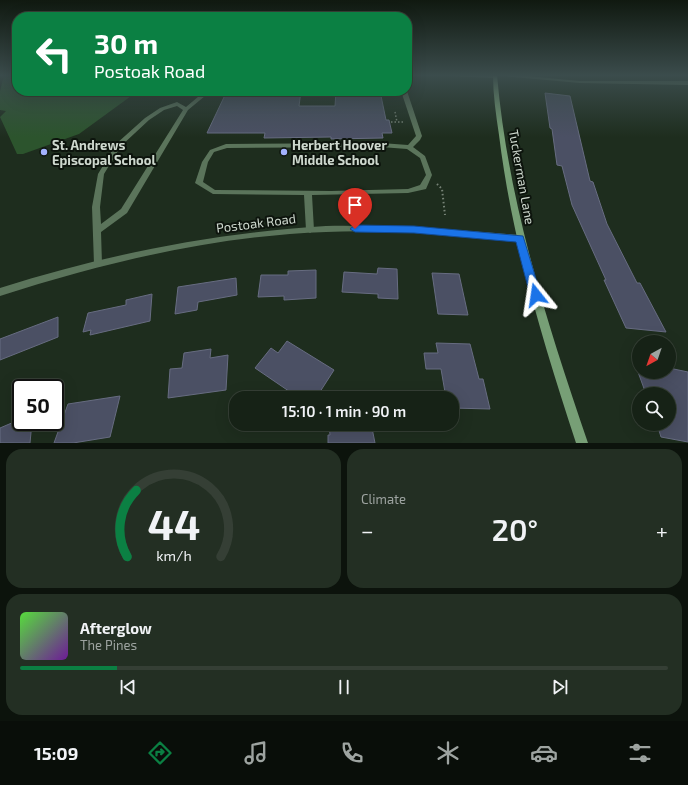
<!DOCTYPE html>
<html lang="en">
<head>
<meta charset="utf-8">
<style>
  :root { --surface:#162216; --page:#232f23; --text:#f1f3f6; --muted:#9ea4a1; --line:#353f35; --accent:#0b8043 }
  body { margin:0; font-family:"Exo 2",sans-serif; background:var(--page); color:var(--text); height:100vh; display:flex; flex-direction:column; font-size:15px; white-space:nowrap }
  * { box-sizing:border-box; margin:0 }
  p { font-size:13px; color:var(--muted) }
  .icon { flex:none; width:22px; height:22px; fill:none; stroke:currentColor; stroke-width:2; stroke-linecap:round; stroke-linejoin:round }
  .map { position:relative; height:443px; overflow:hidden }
  .sheet { display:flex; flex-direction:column; gap:6px; padding:6px; background:#0c130c; flex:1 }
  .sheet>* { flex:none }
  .guide { position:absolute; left:12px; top:12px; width:400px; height:84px; border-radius:16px; box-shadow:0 4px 16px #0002,0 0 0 1px var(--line); background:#0b8043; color:#fff; overflow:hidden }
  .needle { width:26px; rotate:220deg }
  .tools { position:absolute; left:632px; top:335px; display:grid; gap:8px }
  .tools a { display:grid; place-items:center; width:44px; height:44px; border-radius:50%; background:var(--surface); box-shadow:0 4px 16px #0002,0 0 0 1px var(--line); font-size:20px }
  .speed { position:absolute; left:12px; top:379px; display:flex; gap:8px; font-size:20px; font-weight:700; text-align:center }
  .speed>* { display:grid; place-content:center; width:52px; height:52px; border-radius:50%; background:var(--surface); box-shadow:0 4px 16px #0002,0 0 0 1px var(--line); line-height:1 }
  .speed .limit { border:2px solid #111; border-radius:6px; background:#fff; color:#111 }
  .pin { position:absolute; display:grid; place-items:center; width:34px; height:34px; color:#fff; margin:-41px -17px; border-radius:50% 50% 50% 0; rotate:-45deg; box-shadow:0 0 4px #0007 }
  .pin .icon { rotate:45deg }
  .me { position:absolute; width:44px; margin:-22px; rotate:345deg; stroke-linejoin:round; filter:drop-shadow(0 0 3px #0008) }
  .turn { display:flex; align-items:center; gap:14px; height:84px; padding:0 16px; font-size:18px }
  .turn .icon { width:52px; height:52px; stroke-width:2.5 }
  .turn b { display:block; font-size:28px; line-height:34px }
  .big { font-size:30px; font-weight:600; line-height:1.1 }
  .sheet .card { flex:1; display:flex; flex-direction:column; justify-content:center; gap:6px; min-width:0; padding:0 14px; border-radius:16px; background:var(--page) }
  .sheet .dial { align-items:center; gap:0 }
  .dial svg { height:104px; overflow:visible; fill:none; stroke:var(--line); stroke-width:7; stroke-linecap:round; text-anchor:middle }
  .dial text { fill:var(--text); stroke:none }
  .song { display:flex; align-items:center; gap:12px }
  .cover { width:48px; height:48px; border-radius:6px; background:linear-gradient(135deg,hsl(110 70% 55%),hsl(280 70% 35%)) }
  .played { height:4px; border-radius:2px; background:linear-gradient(90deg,var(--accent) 15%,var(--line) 15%) }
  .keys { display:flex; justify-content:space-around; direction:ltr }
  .heat { display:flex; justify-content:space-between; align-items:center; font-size:22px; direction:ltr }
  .sheet .tiles { flex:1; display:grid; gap:6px; grid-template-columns:1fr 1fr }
  .card:last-child { grid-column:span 2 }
  .trip { position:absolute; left:229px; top:391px; width:230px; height:40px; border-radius:16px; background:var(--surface); box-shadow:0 4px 16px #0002,0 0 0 1px var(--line); font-weight:600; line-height:40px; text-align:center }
  .dock { display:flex; height:64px; justify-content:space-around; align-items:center; background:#090e09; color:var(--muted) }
  .dock .icon { width:28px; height:28px }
  .dock .selected { color:var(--accent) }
  .dock b { font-size:18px; color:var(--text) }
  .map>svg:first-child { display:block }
</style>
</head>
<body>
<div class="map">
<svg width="688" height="443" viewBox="0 0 688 443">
  <rect width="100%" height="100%" fill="#1e2d1e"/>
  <polygon fill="#2c542d" points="4,75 17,75 17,91 138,91 79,134 23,154 17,154 0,117 6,111 0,110 0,91"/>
  <g fill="#4b5064" stroke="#676c81">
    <polygon points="229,91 301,91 299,106 335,106 336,91 380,91 386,120 389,120 392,133 382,133 383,138 331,139 331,137 264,138 265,133 207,133 225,95 227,95"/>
    <polygon points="545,93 570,96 590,181 593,182 607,224 637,283 640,283 666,332 626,328 604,280 606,280 572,205 562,166 557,165 552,129 550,128"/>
    <polygon points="378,268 397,269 398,299 378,298 378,294 342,292 344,272 377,274"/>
    <polygon points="316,270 316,298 284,300 284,296 258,297 261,275 288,275 288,271"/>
    <polygon points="432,273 459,274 468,315 438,314"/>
    <polygon points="236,278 237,295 198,302 197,310 175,314 178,287"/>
    <polygon points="152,294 150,321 90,335 91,330 83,332 88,313 126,305 126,300"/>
    <polygon points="58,317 58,337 0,360 0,339"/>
    <polygon points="287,341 334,370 316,398 299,398 255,368 271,348 278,353"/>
    <polygon points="436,343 470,344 479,379 483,379 490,409 452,408 452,398 446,398 441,369 426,369 424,353 438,353"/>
    <polygon points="211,349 210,358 228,355 226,390 168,398 170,369 182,368 184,353"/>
    <polygon points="669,368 688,372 688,442 661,437 657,424 669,424 669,394 646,394 638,372 669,372"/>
    <polygon points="120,396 110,437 73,443 54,443 68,404"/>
    <polygon points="14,422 32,422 30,443 0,443 0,428"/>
    <polygon points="329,424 363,424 364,430 372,428 375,443 328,443 328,435 330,435"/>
  </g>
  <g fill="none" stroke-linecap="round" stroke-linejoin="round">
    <g stroke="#778377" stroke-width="1.5" stroke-dasharray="1.5 2" stroke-linecap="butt">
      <polyline points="395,112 397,122"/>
      <polyline points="391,122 403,122"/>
    </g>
    <polyline stroke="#778377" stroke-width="2" stroke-dasharray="1.5 2.5" stroke-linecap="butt" points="437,184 442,189 445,215"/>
    <g fill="#5b745b" fill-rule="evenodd">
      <path d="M447,75C458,75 490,73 497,77L495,78L449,76Z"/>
      <path d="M205,91H211L188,110L127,213L101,232L102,264L101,266L98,267L95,266L94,264L92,207L98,174L116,144L145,118L160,108L177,102L186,107ZM177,106L183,110L121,209L101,224L100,207L104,174L121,146L149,120L164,110Z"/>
      <path d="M401,91H407L422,136L420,140L413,147L425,156L432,175L426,189L408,193L312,195L314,230L310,233L306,230L304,195L213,194L195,183L202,162L210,150L226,144L381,143L408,145L416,136ZM381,147L407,149L420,158L426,175L420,185L408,189L331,191L215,190L203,182L208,162L214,152L227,148Z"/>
    </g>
    <polygon fill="#5b745b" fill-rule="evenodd" points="500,75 517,75 580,81 688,81 688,85 580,83 502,76"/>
    <path fill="#5b745b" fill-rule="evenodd" d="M326,226C391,225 455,230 520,235L523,236L524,238L523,240L520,241C456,236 391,229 326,232C215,236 106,262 0,296V288C108,254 213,233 326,226Z"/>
    <path fill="#779f76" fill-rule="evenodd" d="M493,75H497C508,202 547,323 588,443H576C543,342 512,241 499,135C496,115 493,95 493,75Z"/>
  </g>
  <linearGradient id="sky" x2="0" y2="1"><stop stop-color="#101910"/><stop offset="0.55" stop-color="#3b4c4c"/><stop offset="1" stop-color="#3b4c4c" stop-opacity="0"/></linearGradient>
  <rect width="688" height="137" fill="url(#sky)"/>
  <polygon fill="#1a73e8" stroke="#114b97" points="355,225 414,226 523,236 541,295 539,299 536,300 532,299 530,295 516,242 414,233 355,232 350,229"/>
  <g fill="#a3b2fd" stroke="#0d140d" stroke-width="1.5">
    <circle cx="44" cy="152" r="4"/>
    <circle cx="284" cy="152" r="4"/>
  </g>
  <g text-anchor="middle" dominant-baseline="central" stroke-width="4" stroke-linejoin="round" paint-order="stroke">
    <g font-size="13" font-weight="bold" fill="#ced8ce" stroke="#0d140d" text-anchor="start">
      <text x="52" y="145">St. Andrews<tspan x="52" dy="15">Episcopal School</tspan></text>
      <text x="292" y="145">Herbert Hoover<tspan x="292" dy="15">Middle School</tspan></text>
    </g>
    <g font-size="13" fill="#ced8ce" stroke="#0d140d">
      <text transform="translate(522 177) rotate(80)">Tuckerman Lane</text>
      <text transform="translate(256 223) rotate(-7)">Postoak Road</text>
    </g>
  </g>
</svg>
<div class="tools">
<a><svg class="needle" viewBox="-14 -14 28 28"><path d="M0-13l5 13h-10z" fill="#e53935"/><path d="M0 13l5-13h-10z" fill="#9ea4a1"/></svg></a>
<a><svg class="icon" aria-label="search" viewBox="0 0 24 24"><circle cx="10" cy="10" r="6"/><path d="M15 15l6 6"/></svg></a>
</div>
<div class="speed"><div class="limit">50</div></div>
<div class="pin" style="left:355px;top:229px;background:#d93025"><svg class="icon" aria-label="arrive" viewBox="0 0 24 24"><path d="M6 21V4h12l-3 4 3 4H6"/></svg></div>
<svg class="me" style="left:536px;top:295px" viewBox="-20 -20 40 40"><path d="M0-17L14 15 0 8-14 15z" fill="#1a73e8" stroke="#fff" stroke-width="4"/></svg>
<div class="trip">15:10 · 1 min · 90 m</div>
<div class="guide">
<div class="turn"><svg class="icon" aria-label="left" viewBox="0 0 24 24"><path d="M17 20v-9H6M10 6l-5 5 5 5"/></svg><div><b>30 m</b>Postoak Road</div></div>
</div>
</div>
<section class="sheet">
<div class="tiles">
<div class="card dial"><svg viewBox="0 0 100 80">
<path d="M14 69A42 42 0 1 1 86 69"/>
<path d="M14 69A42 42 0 0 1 21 18" stroke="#0b8043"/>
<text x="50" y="56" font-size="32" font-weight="700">44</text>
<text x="50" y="72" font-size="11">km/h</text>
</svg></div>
<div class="card"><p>Climate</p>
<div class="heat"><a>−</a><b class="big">20°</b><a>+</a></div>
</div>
<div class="card">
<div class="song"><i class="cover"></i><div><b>Afterglow</b><p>The Pines</p></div></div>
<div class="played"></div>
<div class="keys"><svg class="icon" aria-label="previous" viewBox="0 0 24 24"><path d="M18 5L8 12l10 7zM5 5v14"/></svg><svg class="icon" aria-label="pause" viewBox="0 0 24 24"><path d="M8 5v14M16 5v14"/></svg><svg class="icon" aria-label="next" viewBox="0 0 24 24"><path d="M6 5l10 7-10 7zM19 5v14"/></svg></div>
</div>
</div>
</section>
<nav class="dock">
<b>15:09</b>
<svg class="icon selected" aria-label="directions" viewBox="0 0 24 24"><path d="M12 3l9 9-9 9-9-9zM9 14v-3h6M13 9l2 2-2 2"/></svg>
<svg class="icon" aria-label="music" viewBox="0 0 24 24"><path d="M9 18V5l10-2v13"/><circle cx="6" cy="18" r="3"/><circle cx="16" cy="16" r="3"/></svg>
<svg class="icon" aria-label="phone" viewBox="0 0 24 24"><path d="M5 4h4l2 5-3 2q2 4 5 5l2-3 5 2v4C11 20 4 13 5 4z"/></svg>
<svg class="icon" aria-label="climate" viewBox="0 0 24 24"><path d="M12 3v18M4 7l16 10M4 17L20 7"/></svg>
<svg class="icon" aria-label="car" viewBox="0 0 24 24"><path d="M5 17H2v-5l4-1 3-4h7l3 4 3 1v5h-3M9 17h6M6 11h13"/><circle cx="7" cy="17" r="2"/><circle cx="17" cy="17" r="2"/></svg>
<svg class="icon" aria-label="filters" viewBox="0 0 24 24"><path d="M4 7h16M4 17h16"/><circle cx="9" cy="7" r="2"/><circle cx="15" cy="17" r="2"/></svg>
</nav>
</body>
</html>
